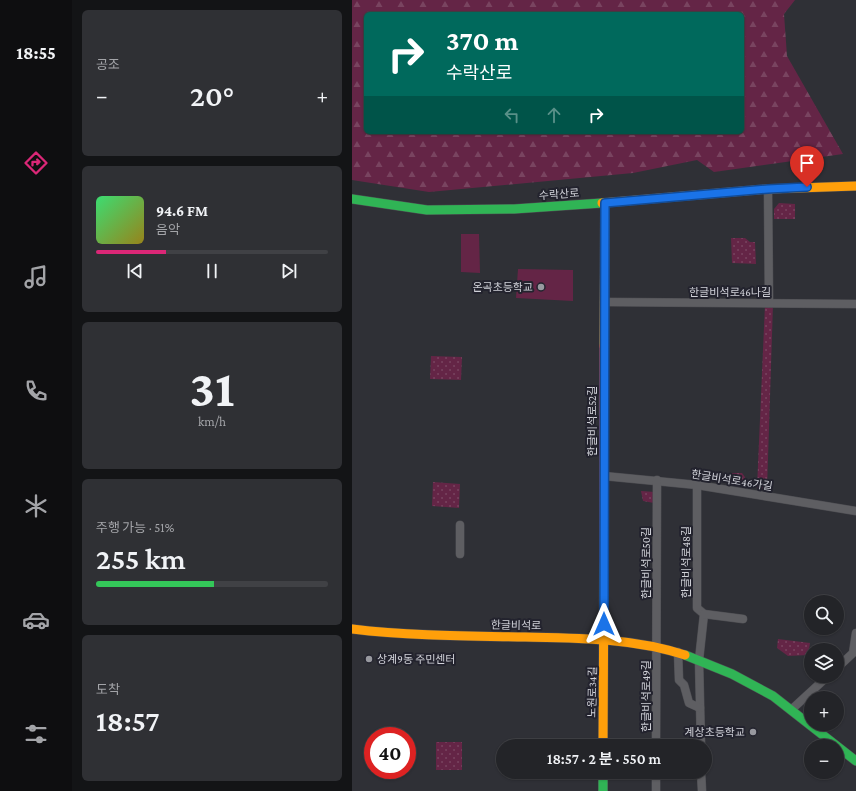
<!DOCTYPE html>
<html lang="ko">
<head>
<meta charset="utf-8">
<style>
  :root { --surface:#232428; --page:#2f3034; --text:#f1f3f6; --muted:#a3a4a8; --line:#404145; --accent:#db2777 }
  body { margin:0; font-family:"Crimson Pro","Noto Sans KR",serif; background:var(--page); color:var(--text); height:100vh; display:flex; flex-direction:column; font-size:15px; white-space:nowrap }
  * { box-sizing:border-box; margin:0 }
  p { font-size:13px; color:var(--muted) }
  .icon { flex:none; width:22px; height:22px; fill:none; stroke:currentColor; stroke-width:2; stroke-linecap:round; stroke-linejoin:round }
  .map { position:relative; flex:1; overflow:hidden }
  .sheet { display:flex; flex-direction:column; gap:10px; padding:10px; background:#131416; width:280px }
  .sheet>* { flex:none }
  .banner { position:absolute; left:12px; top:12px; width:380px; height:122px; border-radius:6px; box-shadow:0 1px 3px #0004,0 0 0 1px var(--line); background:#00695c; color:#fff; overflow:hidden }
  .controls { position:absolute; left:452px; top:595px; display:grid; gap:8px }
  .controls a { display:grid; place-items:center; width:40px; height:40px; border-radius:50%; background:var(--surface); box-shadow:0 1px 3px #0004,0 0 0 1px var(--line); font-size:20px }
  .speed { position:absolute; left:12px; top:727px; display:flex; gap:8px; font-size:20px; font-weight:700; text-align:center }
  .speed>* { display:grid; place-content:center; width:52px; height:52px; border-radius:50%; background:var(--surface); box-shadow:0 1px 3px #0004,0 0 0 1px var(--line); line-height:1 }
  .speed .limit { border:6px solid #d22; background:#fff; color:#111 }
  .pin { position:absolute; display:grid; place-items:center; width:34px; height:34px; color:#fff; margin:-41px -17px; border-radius:50% 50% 50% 0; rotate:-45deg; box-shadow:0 0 4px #0007 }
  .pin .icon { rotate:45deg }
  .me { position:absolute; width:44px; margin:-22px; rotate:0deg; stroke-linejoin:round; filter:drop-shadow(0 0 3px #0008) }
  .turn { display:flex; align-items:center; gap:14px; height:84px; padding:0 16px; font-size:18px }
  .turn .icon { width:52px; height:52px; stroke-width:2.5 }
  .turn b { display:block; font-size:28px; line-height:34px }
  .lanes { display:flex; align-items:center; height:38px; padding:0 16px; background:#0003; justify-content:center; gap:20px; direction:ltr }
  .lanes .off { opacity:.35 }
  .big { font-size:30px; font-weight:600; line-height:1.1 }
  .sheet .widget { flex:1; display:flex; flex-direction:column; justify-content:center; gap:6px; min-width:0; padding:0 14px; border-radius:6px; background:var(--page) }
  .sheet .dial { align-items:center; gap:0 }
  .dial b { font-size:52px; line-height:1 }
  .song { display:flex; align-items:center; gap:12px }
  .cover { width:48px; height:48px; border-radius:6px; background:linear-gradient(135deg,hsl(140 70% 55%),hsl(50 70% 35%)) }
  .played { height:4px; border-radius:2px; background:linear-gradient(90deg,var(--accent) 30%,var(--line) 30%) }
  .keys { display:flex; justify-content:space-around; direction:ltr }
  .heat { display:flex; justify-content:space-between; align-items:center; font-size:22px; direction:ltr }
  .charge { height:6px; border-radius:3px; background:linear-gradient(90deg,#34c759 51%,var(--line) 0) }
  .trip { position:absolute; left:144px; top:739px; width:216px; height:40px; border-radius:20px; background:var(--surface); box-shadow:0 1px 3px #0004,0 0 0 1px var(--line); font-weight:600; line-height:40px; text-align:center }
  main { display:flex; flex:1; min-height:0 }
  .dock { display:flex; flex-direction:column; width:72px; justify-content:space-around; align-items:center; background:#0e0e10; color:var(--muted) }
  .dock .icon { width:28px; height:28px }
  .dock .selected { color:var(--accent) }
  .dock b { font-size:18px; color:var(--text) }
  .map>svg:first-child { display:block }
</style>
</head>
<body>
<main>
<nav class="dock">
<b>18:55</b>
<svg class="icon selected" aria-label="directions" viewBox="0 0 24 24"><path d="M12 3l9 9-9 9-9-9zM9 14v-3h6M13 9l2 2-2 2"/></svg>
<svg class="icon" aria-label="music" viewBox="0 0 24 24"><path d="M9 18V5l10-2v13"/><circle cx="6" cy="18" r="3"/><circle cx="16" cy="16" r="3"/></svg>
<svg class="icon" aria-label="phone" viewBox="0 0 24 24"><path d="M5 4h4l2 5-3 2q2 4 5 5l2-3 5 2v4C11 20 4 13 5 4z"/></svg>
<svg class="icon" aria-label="climate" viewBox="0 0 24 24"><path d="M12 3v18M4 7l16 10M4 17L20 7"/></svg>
<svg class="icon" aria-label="car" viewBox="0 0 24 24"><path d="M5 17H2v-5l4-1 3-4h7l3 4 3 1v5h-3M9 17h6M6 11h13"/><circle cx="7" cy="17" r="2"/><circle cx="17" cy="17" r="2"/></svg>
<svg class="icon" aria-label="filters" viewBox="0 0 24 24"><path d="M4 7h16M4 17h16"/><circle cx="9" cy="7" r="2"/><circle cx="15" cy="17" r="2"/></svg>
</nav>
<section class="sheet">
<div class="widget"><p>공조</p>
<div class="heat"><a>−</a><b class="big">20°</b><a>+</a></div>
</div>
<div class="widget">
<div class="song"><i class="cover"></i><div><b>94.6 FM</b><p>음악</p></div></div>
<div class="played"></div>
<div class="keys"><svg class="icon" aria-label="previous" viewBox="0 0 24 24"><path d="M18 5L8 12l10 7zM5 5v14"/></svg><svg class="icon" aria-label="pause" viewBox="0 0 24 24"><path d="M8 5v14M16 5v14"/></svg><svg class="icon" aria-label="next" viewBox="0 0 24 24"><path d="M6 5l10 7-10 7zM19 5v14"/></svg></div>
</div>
<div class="widget dial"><b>31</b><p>km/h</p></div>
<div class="widget"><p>주행 가능 · 51%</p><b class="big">255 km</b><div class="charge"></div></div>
<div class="widget"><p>도착</p><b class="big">18:57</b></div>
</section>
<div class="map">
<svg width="504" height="791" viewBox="0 0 504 791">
  <defs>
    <pattern id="forest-firs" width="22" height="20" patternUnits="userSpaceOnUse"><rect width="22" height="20" fill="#642546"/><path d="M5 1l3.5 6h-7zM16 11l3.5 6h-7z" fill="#794460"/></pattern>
    <pattern id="park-dots" width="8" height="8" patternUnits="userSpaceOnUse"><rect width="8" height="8" fill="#642546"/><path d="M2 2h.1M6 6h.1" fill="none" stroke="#794460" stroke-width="1.8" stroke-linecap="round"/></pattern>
  </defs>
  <rect width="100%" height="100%" fill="#2f3036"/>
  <path fill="url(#forest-firs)" fill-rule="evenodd" d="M0,0H443L432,14L435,56L491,154L362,172L345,160L281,173L77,192L0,180ZM14,14H390V132H14Z"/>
  <g fill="url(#park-dots)">
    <polygon points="427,203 443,204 443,219 422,219 422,209"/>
    <polygon points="379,238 393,238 398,242 403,242 404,264 380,263"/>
    <polygon points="413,304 421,304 415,489 405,488"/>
    <polygon points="79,356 110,357 109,380 78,379"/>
    <polygon points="379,473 390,473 395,480 392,486 378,484"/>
    <polygon points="81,482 108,484 107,508 80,506"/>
    <polygon points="289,491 303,492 302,503 291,501"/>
    <polygon points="426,639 458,643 456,655 436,656 425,648"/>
    <rect x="84" y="742" width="26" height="28"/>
  </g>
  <g fill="#642546">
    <polygon points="109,234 127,234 128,273 109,272"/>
    <polygon points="166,269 221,270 221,301 164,298"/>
  </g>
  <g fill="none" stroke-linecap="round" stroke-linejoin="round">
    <defs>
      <g id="street">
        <polyline points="416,189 417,303"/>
        <polyline points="252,302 504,304"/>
        <polyline points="252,476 345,485 504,511"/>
        <polyline points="345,485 345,608 352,614 347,660 349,746"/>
        <polyline points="108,554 108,525"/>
        <polyline points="352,614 391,619"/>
        <polyline points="326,652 327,680 332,685 337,703 348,708"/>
        <polyline points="485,668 501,653 504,633"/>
        <polyline points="439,710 476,676"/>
        <polyline points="304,746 305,480"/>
        <polyline points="349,772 350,791"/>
        <polyline points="304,791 304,772"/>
      </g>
      <g id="fast">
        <polyline points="0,199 75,210 162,209 250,203"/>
        <polyline points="333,655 380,674 421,696 504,761"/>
        <polyline points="251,772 251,791"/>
      </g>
      <g id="slow">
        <polyline points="250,203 416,189 504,186"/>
        <polyline points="252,346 253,203"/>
        <path d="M0,629C57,636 115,636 173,637C227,638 282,638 333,655"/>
        <polyline points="251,746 252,564"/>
      </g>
      <polyline id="jam" points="252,564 252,346"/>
    </defs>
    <use href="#street" stroke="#4d4d52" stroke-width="9"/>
    <use href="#fast" stroke="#4d4d52" stroke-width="10"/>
    <use href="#slow" stroke="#4d4d52" stroke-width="10"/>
    <use href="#jam" stroke="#4d4d52" stroke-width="10"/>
    <use href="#street" stroke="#5e5e62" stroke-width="8"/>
    <use href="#fast" stroke="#30b455" stroke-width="9"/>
    <use href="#slow" stroke="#ff9f0a" stroke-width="9"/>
    <use href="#jam" stroke="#e5322d" stroke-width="9"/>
  </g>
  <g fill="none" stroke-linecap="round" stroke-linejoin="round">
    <defs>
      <polyline id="route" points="252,624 253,203 416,189 455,187"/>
    </defs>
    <use href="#route" stroke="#114b97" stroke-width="10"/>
    <use href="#route" stroke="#1a73e8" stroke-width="7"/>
  </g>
  <g fill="#98999f" stroke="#23232e" stroke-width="1.5">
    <circle cx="189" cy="287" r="4"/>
    <circle cx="17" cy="659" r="4"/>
    <circle cx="401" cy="732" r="4"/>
  </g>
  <g text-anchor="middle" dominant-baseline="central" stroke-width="4" stroke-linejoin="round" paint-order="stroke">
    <g font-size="11" fill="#d0d1d8" stroke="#23232e">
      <text transform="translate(207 194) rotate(-4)">수락산로</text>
      <text x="378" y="292">한글비석로46나길</text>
      <text transform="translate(240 421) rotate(-90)">한글비석로52길</text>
      <text transform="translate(380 480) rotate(9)">한글비석로46가길</text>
      <text transform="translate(334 562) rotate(-90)">한글비석로48길</text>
      <text transform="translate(294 563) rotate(-90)">한글비석로50길</text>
      <text transform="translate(164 625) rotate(1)">한글비석로</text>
      <text transform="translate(240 692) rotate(-89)">노원로34길</text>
      <text transform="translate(294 696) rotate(-90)">한글비석로49길</text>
    </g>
    <g font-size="11" fill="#d0d1d8" stroke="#23232e" text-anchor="end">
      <text x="181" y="287">온곡초등학교</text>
      <text x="25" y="659" text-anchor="start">상계9동 주민센터</text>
      <text x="393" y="732">계상초등학교</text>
    </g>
  </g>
</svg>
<div class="controls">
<a><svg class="icon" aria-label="search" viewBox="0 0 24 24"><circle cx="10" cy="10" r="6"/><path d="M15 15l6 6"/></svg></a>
<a><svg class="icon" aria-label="layers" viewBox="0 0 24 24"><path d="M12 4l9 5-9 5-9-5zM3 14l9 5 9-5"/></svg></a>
<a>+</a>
<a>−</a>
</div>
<div class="speed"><div class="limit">40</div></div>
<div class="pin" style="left:455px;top:187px;background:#d93025"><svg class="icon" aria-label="arrive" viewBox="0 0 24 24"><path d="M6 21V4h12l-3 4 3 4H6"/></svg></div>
<svg class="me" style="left:252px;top:624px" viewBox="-20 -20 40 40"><path d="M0-17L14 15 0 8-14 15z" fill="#1a73e8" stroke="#fff" stroke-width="4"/></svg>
<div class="trip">18:57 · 2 분 · 550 m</div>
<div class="banner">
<div class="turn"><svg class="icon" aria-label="right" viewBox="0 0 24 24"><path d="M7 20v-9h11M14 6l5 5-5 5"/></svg><div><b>370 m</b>수락산로</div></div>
<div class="lanes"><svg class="icon off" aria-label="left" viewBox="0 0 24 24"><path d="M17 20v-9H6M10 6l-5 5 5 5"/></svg><svg class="icon off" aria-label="ahead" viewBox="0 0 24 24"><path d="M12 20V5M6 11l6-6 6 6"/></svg><svg class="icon" aria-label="right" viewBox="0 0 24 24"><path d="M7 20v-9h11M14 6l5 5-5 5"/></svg></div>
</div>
</div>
</main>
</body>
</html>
